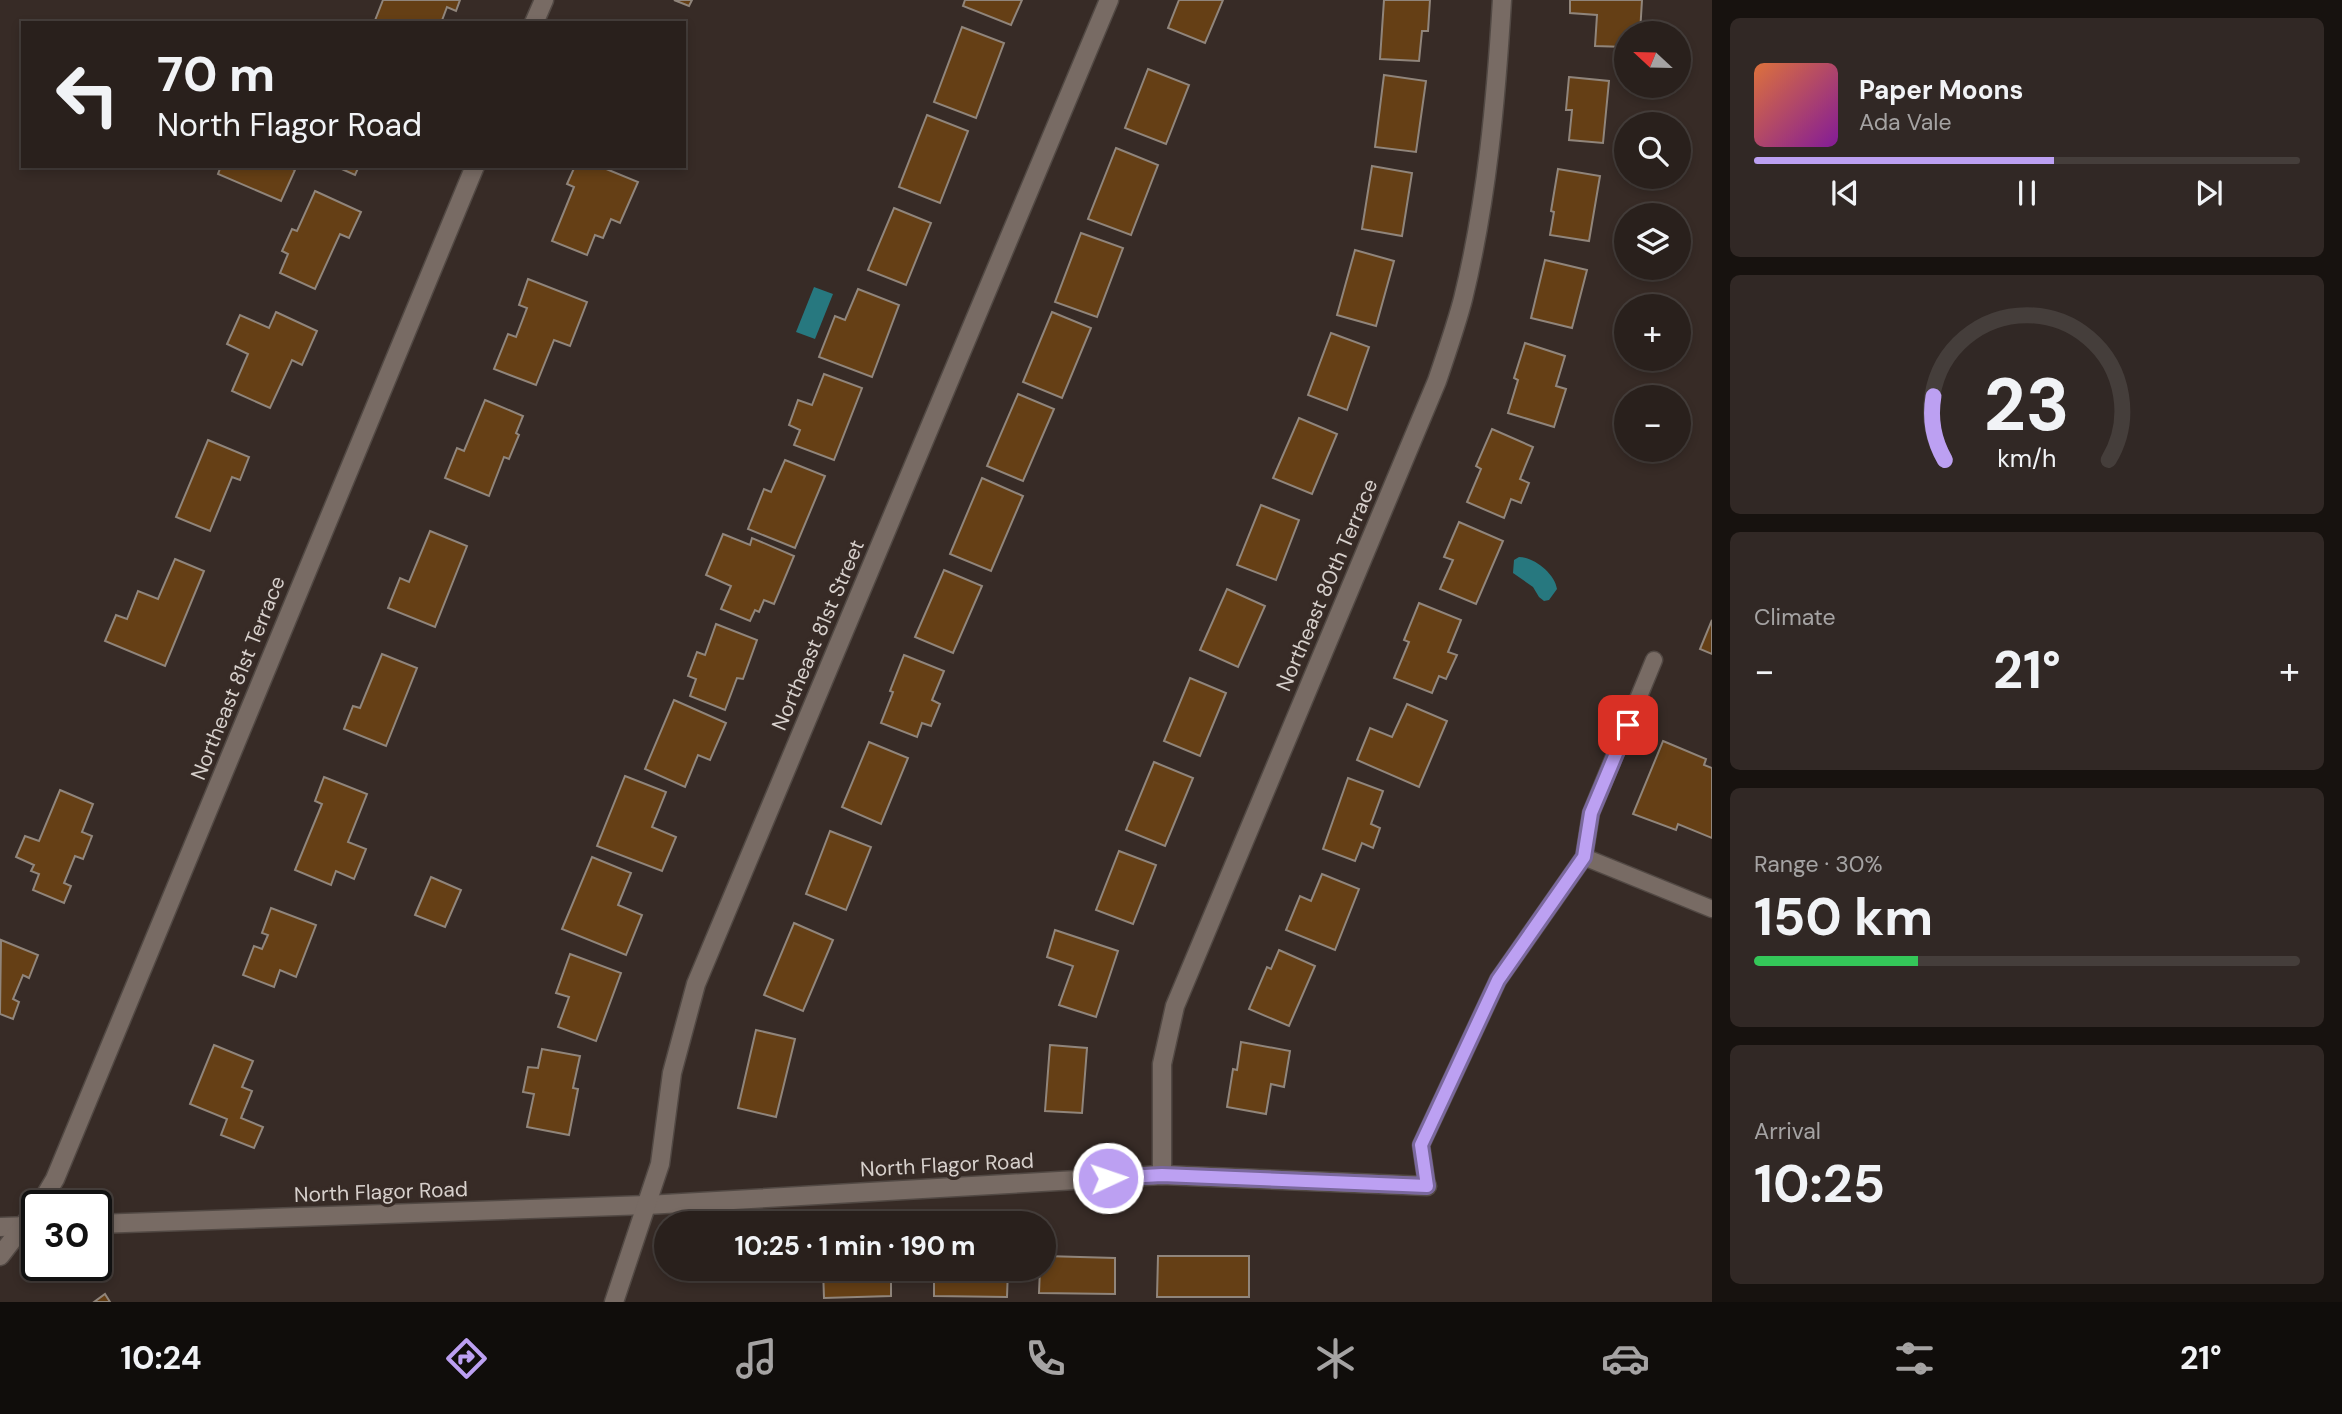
<!DOCTYPE html>
<html lang="en">
<head>
<meta charset="utf-8">
<style>
  :root { --surface:#29201c; --page:#312825; --text:#f1f3f6; --muted:#a5a3a3; --line:#453e3b; --accent:#bca0f2 }
  body { margin:0; font-family:"DM Sans",sans-serif; background:var(--page); color:var(--text); height:100vh; display:flex; flex-direction:column; font-size:26px; white-space:nowrap }
  * { box-sizing:border-box; margin:0 }
  p { font-size:23px; color:var(--muted) }
  .icon { flex:none; width:38px; height:38px; fill:none; stroke:currentColor; stroke-width:2; stroke-linecap:round; stroke-linejoin:round }
  .map { position:relative; flex:1; overflow:hidden }
  .details { display:flex; flex-direction:column; gap:18px; padding:18px; background:#17120f; width:630px }
  .details>* { flex:none }
  .top-card { position:absolute; left:21px; top:21px; width:665px; height:147px; border-radius:0px; box-shadow:0 4px 10px #0003,0 0 0 2px var(--line); background:#29201c; color:var(--text); overflow:hidden }
  .needle { width:46px; rotate:292deg }
  .tools { position:absolute; left:1614px; top:21px; display:grid; gap:14px }
  .tools a { display:grid; place-items:center; width:77px; height:77px; border-radius:50%; background:var(--surface); box-shadow:0 4px 10px #0003,0 0 0 2px var(--line); font-size:35px }
  .speed { position:absolute; left:21px; top:1190px; display:flex; gap:14px; font-size:35px; font-weight:700; text-align:center }
  .speed>* { display:grid; place-content:center; width:91px; height:91px; border-radius:50%; background:var(--surface); box-shadow:0 4px 10px #0003,0 0 0 2px var(--line); line-height:1 }
  .speed .limit { border:4px solid #111; border-radius:10px; background:#fff; color:#111 }
  .pin { position:absolute; display:grid; place-items:center; width:60px; height:60px; color:#fff; margin:-30px; border-radius:14px; box-shadow:0 4px 10px #0006 }
  .me { position:absolute; width:77px; margin:-38px; rotate:87deg; stroke-linejoin:round; filter:drop-shadow(0 0 5px #0008) }
  .turn { display:flex; align-items:center; gap:24px; height:147px; padding:0 21px; font-size:32px }
  .turn .icon { width:91px; height:91px; stroke-width:2.5 }
  .turn b { display:block; font-size:49px; line-height:60px }
  .big { font-size:52px; font-weight:700; line-height:1.1 }
  .details .card { flex:1; display:flex; flex-direction:column; justify-content:center; gap:10px; min-width:0; padding:0 24px; border-radius:10px; background:var(--page) }
  .details .dial { align-items:center; gap:0 }
  .dial svg { height:182px; overflow:visible; fill:none; stroke:var(--line); stroke-width:7; stroke-linecap:round; text-anchor:middle }
  .dial text { fill:var(--text); stroke:none }
  .song { display:flex; align-items:center; gap:21px }
  .cover { width:84px; height:84px; border-radius:10px; background:linear-gradient(135deg,hsl(20 70% 55%),hsl(290 70% 35%)) }
  .played { height:7px; border-radius:4px; background:linear-gradient(90deg,var(--accent) 55%,var(--line) 55%) }
  .keys { display:flex; justify-content:space-around; direction:ltr }
  .heat { display:flex; justify-content:space-between; align-items:center; font-size:38px; direction:ltr }
  .charge { height:10px; border-radius:5px; background:linear-gradient(90deg,#34c759 30%,var(--line) 0) }
  .trip { position:absolute; left:654px; top:1211px; width:402px; height:70px; border-radius:35px; background:var(--surface); box-shadow:0 4px 10px #0003,0 0 0 2px var(--line); font-weight:700; line-height:70px; text-align:center }
  .menu { display:flex; height:112px; justify-content:space-around; align-items:center; background:#100d0b; color:var(--muted) }
  .menu .icon { width:49px; height:49px }
  .menu .on { color:var(--accent) }
  .menu b { font-size:32px; color:var(--text) }
  main { display:flex; flex:1; min-height:0 }
  .map>svg:first-child { display:block }
</style>
</head>
<body>
<main>
<div class="map">
<svg width="1712" height="1302" viewBox="0 0 1712 1302">
  <rect width="100%" height="100%" fill="#372b26"/>
  <g fill="#27787f">
    <polygon points="814,287 833,294 815,339 796,332"/>
    <path d="M1519,557C1534,557 1555,574 1557,589L1549,600L1544,601L1539,597L1533,587L1513,573L1514,560Z"/>
  </g>
  <g fill="#653f15" stroke="#90857b" stroke-width="2">
    <polygon points="383,0 460,0 456,11 447,7 441,23 374,23"/>
    <polygon points="674,0 692,0 689,6"/>
    <polygon points="965,0 1022,0 1011,25 963,6"/>
    <polygon points="1179,0 1223,0 1205,43 1168,28"/>
    <polygon points="1384,0 1430,0 1428,31 1422,31 1419,61 1380,59"/>
    <polygon points="1570,0 1642,0 1640,33 1626,33 1626,47 1595,46 1597,15 1570,13"/>
    <polygon points="962,27 1004,43 976,118 934,102"/>
    <polygon points="1148,69 1189,85 1166,144 1125,128"/>
    <polygon points="1384,75 1426,81 1416,152 1375,147"/>
    <polygon points="1569,77 1609,81 1603,143 1569,140 1572,110 1566,110"/>
    <polygon points="927,115 968,131 940,203 899,187"/>
    <polygon points="1116,148 1158,165 1131,235 1088,219"/>
    <polygon points="221,166 286,166 295,170 281,201 218,174"/>
    <polygon points="335,166 359,166 355,175"/>
    <polygon points="575,166 599,166 638,182 620,223 611,219 603,238 595,235 587,255 552,241 574,187 567,184"/>
    <polygon points="1372,166 1412,173 1402,236 1362,229"/>
    <polygon points="1558,169 1600,176 1589,241 1550,235 1554,212 1551,211"/>
    <polygon points="315,191 361,212 349,238 340,234 315,289 280,273 288,254 282,251 292,229 297,231"/>
    <polygon points="894,208 931,223 906,285 868,270"/>
    <polygon points="1081,233 1123,248 1097,317 1055,302"/>
    <polygon points="1355,250 1394,261 1376,326 1337,315"/>
    <polygon points="1545,260 1587,270 1572,328 1531,318"/>
    <polygon points="528,279 587,302 570,346 554,340 536,385 494,369 508,334 516,337 527,308 519,305"/>
    <polygon points="858,289 899,305 872,377 819,357 835,316 845,320"/>
    <polygon points="276,312 317,331 302,365 292,360 270,408 232,391 248,354 227,344 240,315 269,328"/>
    <polygon points="1052,312 1091,328 1062,398 1023,382"/>
    <polygon points="1331,333 1369,347 1347,410 1308,395"/>
    <polygon points="1525,343 1565,356 1556,386 1566,389 1554,427 1508,413 1518,380 1514,378"/>
    <polygon points="824,374 862,388 834,460 794,445 800,430 789,425 798,400 812,405"/>
    <polygon points="1018,394 1054,409 1023,481 987,466"/>
    <polygon points="485,400 523,416 516,433 519,435 509,459 504,457 489,496 445,478 457,448 464,451"/>
    <polygon points="1299,418 1337,434 1312,494 1273,478"/>
    <polygon points="1492,429 1533,447 1520,479 1529,483 1521,503 1511,499 1504,518 1467,502 1481,469 1476,466"/>
    <polygon points="208,440 249,457 240,480 232,477 210,531 176,517"/>
    <polygon points="785,460 825,476 795,548 748,529 764,489 771,492"/>
    <polygon points="982,478 1023,496 991,571 950,554"/>
    <polygon points="1261,505 1299,520 1276,580 1237,565"/>
    <polygon points="1459,522 1503,541 1476,604 1440,589 1453,560 1444,557"/>
    <polygon points="430,531 467,546 435,627 388,608 400,578 409,582"/>
    <polygon points="723,534 750,545 752,538 794,556 774,604 764,600 759,612 755,610 750,621 721,609 731,586 706,575"/>
    <polygon points="175,559 204,571 165,666 105,641 116,615 127,619 138,591 158,599"/>
    <polygon points="944,570 982,586 953,653 915,637"/>
    <polygon points="1227,589 1265,606 1238,667 1200,650"/>
    <polygon points="1419,603 1461,620 1448,652 1457,655 1446,679 1439,676 1432,693 1394,678 1409,642 1404,640"/>
    <polygon points="1712,620 1712,654 1700,649"/>
    <polygon points="716,624 757,640 743,679 737,678 725,710 690,696 696,679 688,676 697,652 705,655"/>
    <polygon points="382,654 417,668 386,746 344,729 353,706 360,708"/>
    <polygon points="904,655 944,671 932,700 940,704 931,726 922,723 917,737 881,723 893,692 890,691"/>
    <polygon points="1190,678 1226,693 1200,756 1164,741"/>
    <polygon points="674,700 726,723 710,760 698,755 685,787 645,769"/>
    <polygon points="1407,704 1447,721 1419,787 1357,760 1370,728 1392,737"/>
    <polygon points="1663,741 1706,759 1704,765 1712,768 1712,838 1678,824 1676,830 1633,814"/>
    <polygon points="869,742 908,758 881,824 842,807"/>
    <polygon points="1154,762 1193,778 1165,846 1126,830"/>
    <polygon points="625,776 666,792 652,827 676,837 662,871 597,846"/>
    <polygon points="324,777 367,794 348,842 366,849 354,879 336,871 331,885 295,870 322,804 315,801"/>
    <polygon points="1348,778 1383,791 1371,824 1380,828 1373,848 1362,843 1355,861 1323,849"/>
    <polygon points="60,790 93,804 82,832 92,836 83,859 75,856 64,883 71,886 64,903 33,890 39,874 31,871 34,865 16,857 25,836 39,841"/>
    <polygon points="830,831 871,847 846,910 806,894"/>
    <polygon points="1119,851 1156,865 1133,924 1096,910"/>
    <polygon points="592,857 631,873 618,905 642,915 626,955 562,929"/>
    <polygon points="1322,874 1359,889 1335,950 1286,930 1300,896 1311,901"/>
    <polygon points="431,877 461,890 445,927 415,915"/>
    <polygon points="271,908 316,925 296,977 280,970 274,987 243,975 254,946 262,949 268,935 262,933"/>
    <polygon points="794,923 833,940 803,1011 764,995"/>
    <polygon points="1055,930 1118,951 1096,1017 1059,1005 1073,966 1047,957"/>
    <polygon points="1,940 38,955 29,978 23,975 13,999 19,1002 13,1019 0,1014"/>
    <polygon points="1279,950 1315,966 1289,1026 1249,1009 1267,967 1271,969"/>
    <polygon points="570,954 621,973 596,1041 558,1027 569,997 556,993"/>
    <polygon points="756,1030 795,1039 776,1117 738,1108"/>
    <polygon points="1241,1042 1290,1051 1284,1087 1271,1084 1266,1114 1227,1107 1233,1069 1237,1070"/>
    <polygon points="214,1045 253,1061 242,1087 252,1091 241,1118 263,1127 254,1148 221,1135 227,1119 190,1104"/>
    <polygon points="1050,1045 1087,1048 1082,1113 1045,1111"/>
    <polygon points="542,1049 580,1056 573,1088 578,1089 569,1135 527,1127 534,1094 523,1092 528,1067 538,1068"/>
    <polygon points="1045,1256 1115,1258 1115,1294 1039,1293 1040,1269 1045,1269"/>
    <polygon points="1158,1256 1249,1256 1249,1297 1157,1297"/>
    <polygon points="823,1269 891,1269 891,1296 824,1298"/>
    <polygon points="934,1269 1008,1269 1007,1297 934,1296"/>
    <polygon points="105,1294 110,1302 94,1302"/>
  </g>
  <g fill="none" stroke-linecap="round" stroke-linejoin="round">
    <defs>
      <g id="service">
        <polyline points="1584,857 1712,909"/>
        <polyline points="1427,1186 1421,1145 1498,980 1584,857 1591,813 1654,660"/>
      </g>
      <g id="minor">
        <polyline points="534,23 544,0"/>
        <path d="M1162,1175V1064L1175,1006L1437,381C1446,354 1456,326 1463,299C1487,201 1496,100 1502,0"/>
        <polyline points="39,1206 55,1179 475,166"/>
        <polyline points="96,1224 647,1205 1162,1175 1427,1186"/>
        <polyline points="0,1227 30,1226"/>
        <polyline points="0,1256 37,1208"/>
        <polyline points="614,1302 660,1164 672,1073 696,984 1109,0"/>
      </g>
    </defs>
    <use href="#service" stroke="#524944" stroke-width="19"/>
    <use href="#minor" stroke="#524944" stroke-width="21"/>
    <use href="#service" stroke="#786b64" stroke-width="16"/>
    <use href="#minor" stroke="#786b64" stroke-width="18"/>
  </g>
  <g fill="none" stroke-linecap="round" stroke-linejoin="round">
    <defs>
      <polyline id="route" points="1108,1178 1162,1175 1427,1186 1421,1145 1498,980 1584,857 1591,813 1628,725"/>
    </defs>
    <use href="#route" stroke="#7a689d" stroke-width="18"/>
    <use href="#route" stroke="#bca0f2" stroke-width="12"/>
  </g>
  <g text-anchor="middle" dominant-baseline="central" stroke-width="7" stroke-linejoin="round" paint-order="stroke">
    <g font-size="21" fill="#d7d0cc" stroke="#372b26">
      <text transform="translate(1327 585) rotate(-67)">Northeast 80th Terrace</text>
      <text transform="translate(818 635) rotate(-67)">Northeast 81st Street</text>
      <text transform="translate(238 678) rotate(-68)">Northeast 81st Terrace</text>
      <text transform="translate(947 1165) rotate(-3)">North Flagor Road</text>
      <text transform="translate(381 1192) rotate(-2)">North Flagor Road</text>
    </g>
  </g>
</svg>
<div class="tools">
<a><svg class="needle" viewBox="-14 -14 28 28"><path d="M0-13l5 13h-10z" fill="#e53935"/><path d="M0 13l5-13h-10z" fill="#a5a3a3"/></svg></a>
<a><svg class="icon" aria-label="search" viewBox="0 0 24 24"><circle cx="10" cy="10" r="6"/><path d="M15 15l6 6"/></svg></a>
<a><svg class="icon" aria-label="layers" viewBox="0 0 24 24"><path d="M12 4l9 5-9 5-9-5zM3 14l9 5 9-5"/></svg></a>
<a>+</a>
<a>−</a>
</div>
<div class="speed"><div class="limit">30</div></div>
<div class="pin" style="left:1628px;top:725px;background:#d93025"><svg class="icon" aria-label="arrive" viewBox="0 0 24 24"><path d="M6 21V4h12l-3 4 3 4H6"/></svg></div>
<svg class="me" style="left:1108px;top:1178px" viewBox="-20 -20 40 40"><circle r="17" fill="#bca0f2" stroke="#fff" stroke-width="3"/><path d="M0-11L8 9 0 5-8 9z" fill="#fff"/></svg>
<div class="trip">10:25 · 1 min · 190 m</div>
<div class="top-card">
<div class="turn"><svg class="icon" aria-label="left" viewBox="0 0 24 24"><path d="M17 20v-9H6M10 6l-5 5 5 5"/></svg><div><b>70 m</b>North Flagor Road</div></div>
</div>
</div>
<section class="details">
<div class="card">
<div class="song"><i class="cover"></i><div><b>Paper Moons</b><p>Ada Vale</p></div></div>
<div class="played"></div>
<div class="keys"><svg class="icon" aria-label="previous" viewBox="0 0 24 24"><path d="M18 5L8 12l10 7zM5 5v14"/></svg><svg class="icon" aria-label="pause" viewBox="0 0 24 24"><path d="M8 5v14M16 5v14"/></svg><svg class="icon" aria-label="next" viewBox="0 0 24 24"><path d="M6 5l10 7-10 7zM19 5v14"/></svg></div>
</div>
<div class="card dial"><svg viewBox="0 0 100 80">
<path d="M14 69A42 42 0 1 1 86 69"/>
<path d="M14 69A42 42 0 0 1 9 41" stroke="#bca0f2"/>
<text x="50" y="56" font-size="32" font-weight="700">23</text>
<text x="50" y="72" font-size="11">km/h</text>
</svg></div>
<div class="card"><p>Climate</p>
<div class="heat"><a>−</a><b class="big">21°</b><a>+</a></div>
</div>
<div class="card"><p>Range · 30%</p><b class="big">150 km</b><div class="charge"></div></div>
<div class="card"><p>Arrival</p><b class="big">10:25</b></div>
</section>
</main>
<nav class="menu">
<b>10:24</b>
<svg class="icon on" aria-label="directions" viewBox="0 0 24 24"><path d="M12 3l9 9-9 9-9-9zM9 14v-3h6M13 9l2 2-2 2"/></svg>
<svg class="icon" aria-label="music" viewBox="0 0 24 24"><path d="M9 18V5l10-2v13"/><circle cx="6" cy="18" r="3"/><circle cx="16" cy="16" r="3"/></svg>
<svg class="icon" aria-label="phone" viewBox="0 0 24 24"><path d="M5 4h4l2 5-3 2q2 4 5 5l2-3 5 2v4C11 20 4 13 5 4z"/></svg>
<svg class="icon" aria-label="climate" viewBox="0 0 24 24"><path d="M12 3v18M4 7l16 10M4 17L20 7"/></svg>
<svg class="icon" aria-label="car" viewBox="0 0 24 24"><path d="M5 17H2v-5l4-1 3-4h7l3 4 3 1v5h-3M9 17h6M6 11h13"/><circle cx="7" cy="17" r="2"/><circle cx="17" cy="17" r="2"/></svg>
<svg class="icon" aria-label="filters" viewBox="0 0 24 24"><path d="M4 7h16M4 17h16"/><circle cx="9" cy="7" r="2"/><circle cx="15" cy="17" r="2"/></svg>
<b>21°</b>
</nav>
</body>
</html>
